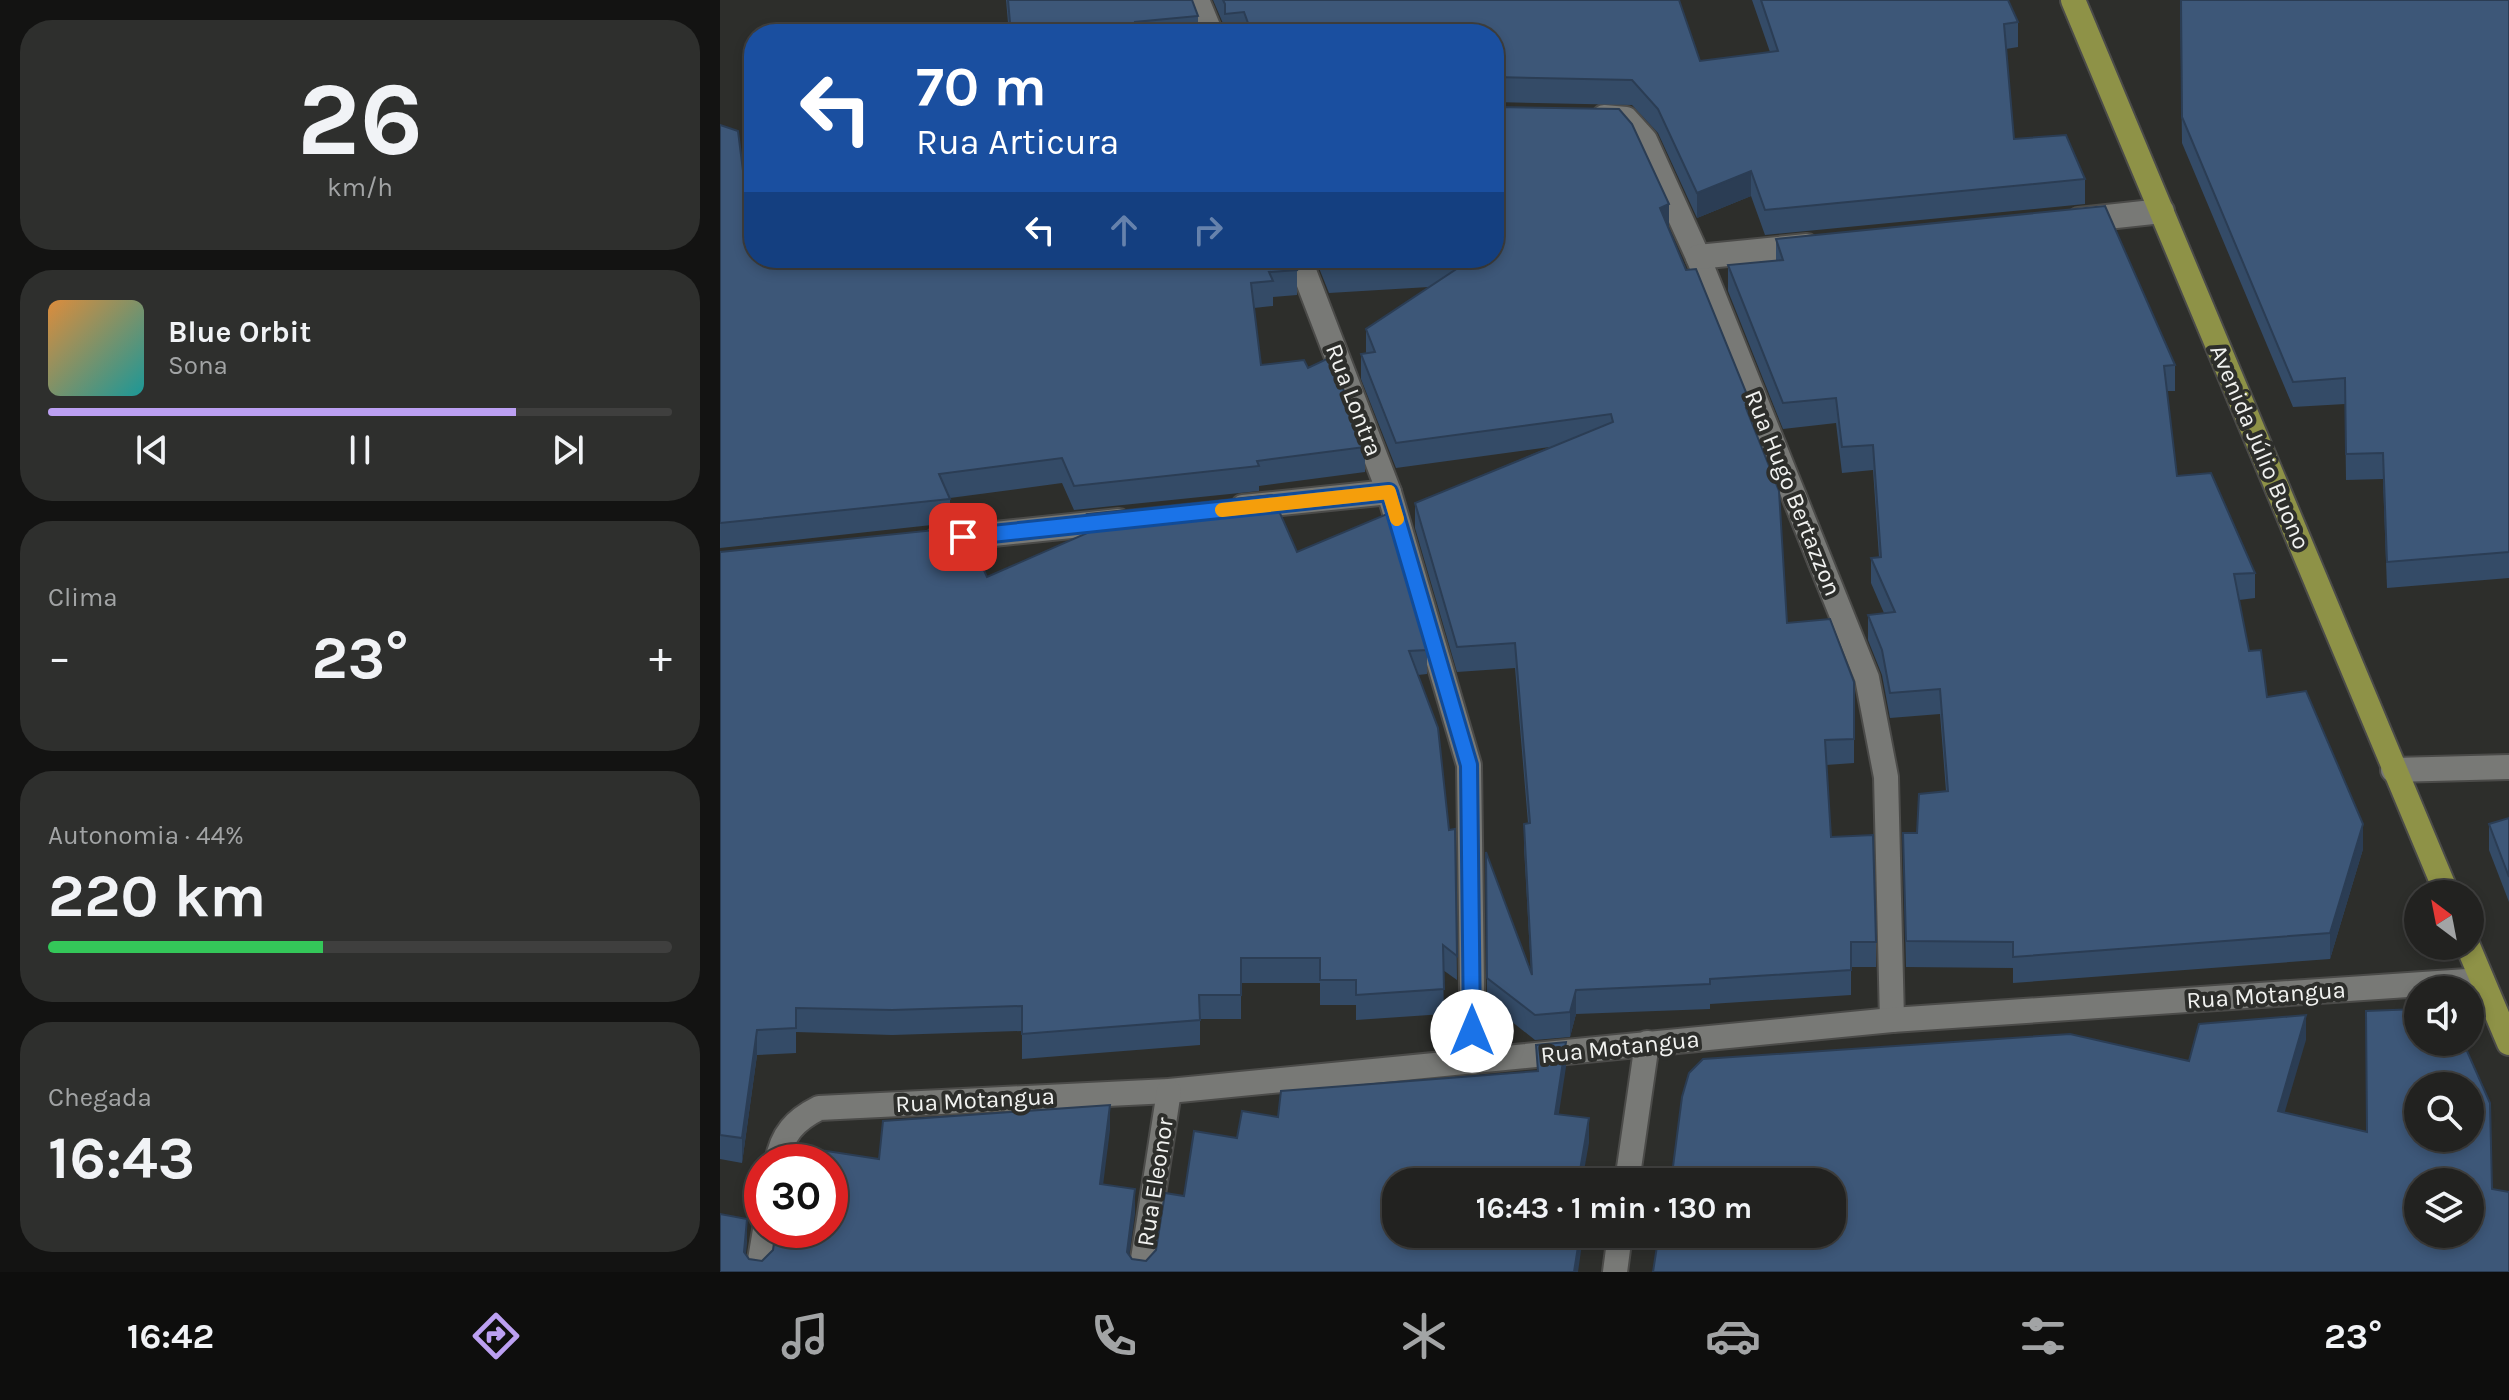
<!DOCTYPE html>
<html lang="pt">
<head>
<meta charset="utf-8">
<style>
  :root { --surface:#222220; --page:#2e2f2d; --text:#f1f3f6; --muted:#a2a4a5; --line:#3f3f3e; --accent:#bca0f2 }
  body { margin:0; font-family:Karla,sans-serif; background:var(--page); color:var(--text); height:100vh; display:flex; flex-direction:column; font-size:30px; white-space:nowrap }
  * { box-sizing:border-box; margin:0 }
  p { font-size:26px; color:var(--muted) }
  .icon { flex:none; width:44px; height:44px; fill:none; stroke:currentColor; stroke-width:2; stroke-linecap:round; stroke-linejoin:round }
  .map { position:relative; flex:1; overflow:hidden }
  .details { display:flex; flex-direction:column; gap:20px; padding:20px; background:#131312; width:720px }
  .details>* { flex:none }
  .top-card { position:absolute; left:24px; top:24px; width:760px; height:244px; border-radius:32px; box-shadow:0 4px 12px #0003,0 0 0 2px var(--line); background:#1a4fa0; color:#fff; overflow:hidden }
  .needle { width:52px; rotate:328deg }
  .buttons { position:absolute; left:1684px; top:880px; display:grid; gap:16px }
  .buttons a { display:grid; place-items:center; width:80px; height:80px; border-radius:50%; background:var(--surface); box-shadow:0 4px 12px #0003,0 0 0 2px var(--line); font-size:40px }
  .speed { position:absolute; left:24px; top:1144px; display:flex; gap:16px; font-size:40px; font-weight:700; text-align:center }
  .speed>* { display:grid; place-content:center; width:104px; height:104px; border-radius:50%; background:var(--surface); box-shadow:0 4px 12px #0003,0 0 0 2px var(--line); line-height:1 }
  .speed .limit { border:12px solid #d22; background:#fff; color:#111 }
  .pin { position:absolute; display:grid; place-items:center; width:68px; height:68px; color:#fff; margin:-34px; border-radius:16px; box-shadow:0 4px 12px #0006 }
  .me { position:absolute; width:88px; margin:-44px; rotate:0deg; stroke-linejoin:round; filter:drop-shadow(0 0 6px #0008) }
  .turn { display:flex; align-items:center; gap:28px; height:168px; padding:0 40px; font-size:36px }
  .turn .icon { width:104px; height:104px; stroke-width:2.5 }
  .turn b { display:block; font-size:56px; line-height:68px }
  .lanes { display:flex; align-items:center; height:76px; padding:0 40px; background:#0003; justify-content:center; gap:40px; direction:ltr }
  .lanes .off { opacity:.35 }
  .big { font-size:60px; font-weight:700; line-height:1.1 }
  .details .tile { flex:1; display:flex; flex-direction:column; justify-content:center; gap:12px; min-width:0; padding:0 28px; border-radius:32px; background:var(--page) }
  .details .dial { align-items:center; gap:0 }
  .dial b { font-size:104px; line-height:1 }
  .song { display:flex; align-items:center; gap:24px }
  .cover { width:96px; height:96px; border-radius:12px; background:linear-gradient(135deg,hsl(30 70% 55%),hsl(180 70% 35%)) }
  .played { height:8px; border-radius:4px; background:linear-gradient(90deg,var(--accent) 75%,var(--line) 75%) }
  .keys { display:flex; justify-content:space-around; direction:ltr }
  .heat { display:flex; justify-content:space-between; align-items:center; font-size:44px; direction:ltr }
  .charge { height:12px; border-radius:6px; background:linear-gradient(90deg,#34c759 44%,var(--line) 0) }
  .trip { position:absolute; left:662px; top:1168px; width:464px; height:80px; border-radius:32px; background:var(--surface); box-shadow:0 4px 12px #0003,0 0 0 2px var(--line); font-weight:700; line-height:80px; text-align:center }
  .dock { display:flex; height:128px; justify-content:space-around; align-items:center; background:#0e0e0d; color:var(--muted) }
  .dock .icon { width:56px; height:56px }
  .dock .active { color:var(--accent) }
  .dock b { font-size:36px; color:var(--text) }
  main { display:flex; flex:1; min-height:0 }
  .map>svg:first-child { display:block }
</style>
</head>
<body>
<main>
<section class="details">
<div class="tile dial"><b>26</b><p>km/h</p></div>
<div class="tile">
<div class="song"><i class="cover"></i><div><b>Blue Orbit</b><p>Sona</p></div></div>
<div class="played"></div>
<div class="keys"><svg class="icon" aria-label="previous" viewBox="0 0 24 24"><path d="M18 5L8 12l10 7zM5 5v14"/></svg><svg class="icon" aria-label="pause" viewBox="0 0 24 24"><path d="M8 5v14M16 5v14"/></svg><svg class="icon" aria-label="next" viewBox="0 0 24 24"><path d="M6 5l10 7-10 7zM19 5v14"/></svg></div>
</div>
<div class="tile"><p>Clima</p>
<div class="heat"><a>−</a><b class="big">23°</b><a>+</a></div>
</div>
<div class="tile"><p>Autonomia · 44%</p><b class="big">220 km</b><div class="charge"></div></div>
<div class="tile"><p>Chegada</p><b class="big">16:43</b></div>
</section>
<div class="map">
<svg width="1789" height="1272" viewBox="0 0 1789 1272">
  <rect width="100%" height="100%" fill="#2d2e2b"/>
  <g fill="none" stroke-linecap="round" stroke-linejoin="round">
    <defs>
      <g id="minor">
        <polyline points="477,0 491,34"/>
        <polyline points="884,117 906,119 925,140 978,257 1147,678 1166,777 1172,1020"/>
        <polyline points="1359,220 1442,211"/>
        <polyline points="978,257 1087,246"/>
        <polyline points="579,258 669,492 749,765 753,1062"/>
        <polyline points="523,507 669,492"/>
        <polyline points="217,540 399,521"/>
        <polyline points="1673,770 1789,767"/>
        <path d="M57,1162C62,1134 75,1120 99,1108L449,1091L1172,1020L1762,980"/>
        <polyline points="907,1182 927,1043"/>
        <polyline points="38,1272 45,1230"/>
        <polyline points="421,1272 449,1091"/>
        <polyline points="895,1272 900,1234"/>
      </g>
      <g id="major">
        <polyline points="1353,0 1727,894"/>
        <polyline points="1748,946 1789,1043"/>
      </g>
    </defs>
    <use href="#minor" stroke="#4b4b49" stroke-width="28"/>
    <use href="#major" stroke="#4b4b49" stroke-width="28"/>
    <use href="#minor" stroke="#787976" stroke-width="24"/>
    <use href="#major" stroke="#8e9247" stroke-width="24"/>
  </g>
  <g fill="#344b67">
    <polygon points="286,0 472,0 478,16 478,34 289,34"/>
    <polygon points="493,0 959,0 980,61 1050,52 1032,0 1288,0 1298,22 1298,47 1286,49 1294,139 1365,179 1365,204 1045,235 1031,196 977,218 938,133 912,105 774,102 774,34 505,34 505,28"/>
    <polygon points="1460,0 1789,0 1789,578 1667,588 1663,479 1626,480 1625,404 1573,407 1462,143"/>
    <polygon points="0,125 30,226 577,270 577,295 553,297 553,306 534,308 541,365 588,368 645,447 645,472 539,486 539,491 354,510 342,483 230,498 230,523 0,548"/>
    <polygon points="949,229 966,270 1032,407 1032,422 1067,623 1134,682 1134,763 1106,765 1111,837 1156,942 1156,967 1131,967 1131,995 990,1004 990,1009 856,1014 850,1037 815,1040 767,1002 766,852 811,971 804,848 804,824 808,823 795,668 737,672 695,528 695,503 830,447 676,468 641,379 641,354 646,353 646,329 709,287 609,293 595,258 774,258"/>
    <polygon points="1056,239 1455,365 1455,391 1447,391 1457,476 1535,573 1535,598 1519,600 1529,651 1547,697 1643,849 1610,959 1293,983 1293,968 1186,967 1183,833 1197,833 1226,791 1220,714 1170,718 1162,675 1148,640 1148,615 1164,613 1151,583 1151,558 1159,557 1153,470 1122,473 1116,423 1063,429 1008,291 1008,265 1056,261"/>
    <polygon points="367,514 577,552 707,650 707,674 698,675 729,830 735,829 737,980 723,970 724,1014 636,1020 636,1005 600,1005 600,983 521,983 521,1019 480,1019 480,1045 302,1059 302,1031 172,1035 76,1032 76,1053 37,1055 22,1163 0,1159 0,552 267,577 367,533"/>
    <polygon points="1789,818 1789,902 1769,850 1769,824"/>
  </g>
  <g fill="#2b3d54">
    <polygon points="1031,171 1031,196 977,218 977,193"/>
    <polygon points="949,204 949,229 940,208"/>
    <polygon points="1643,824 1643,849 1610,959 1610,933"/>
    <polygon points="856,990 856,1014 850,1037 850,1012"/>
    <polygon points="1586,1015 1586,1040 1558,1135 1558,1111"/>
    <polygon points="37,1030 37,1055 22,1163 22,1138"/>
    <polygon points="846,1042 846,1067 835,1139 835,1114"/>
    <polygon points="390,1105 390,1130 380,1209 380,1184"/>
    <polygon points="869,1118 869,1143 862,1182 858,1182"/>
    <polygon points="415,1189 415,1214 407,1272 407,1252"/>
    <polygon points="27,1219 27,1244 24,1272 24,1252"/>
    <polygon points="860,1234 861,1234 861,1251 858,1272 854,1272"/>
  </g>
  <g fill="#3d5778" stroke="#2b3d54" stroke-width="2" fill-rule="evenodd">
    <polygon points="288,0 472,0 478,16 415,22 416,34 289,34 291,34"/>
    <polygon points="503,0 959,0 980,61 1058,51 1041,0 1288,0 1298,22 1284,24 1294,139 1346,135 1365,179 1045,210 1031,171 977,193 938,109 912,80 774,77 774,34 532,34 524,12 505,14 505,4"/>
    <polygon points="1461,0 1789,0 1789,552 1667,562 1663,453 1626,454 1625,378 1573,382 1462,117"/>
    <polygon points="774,107 899,109 912,124 949,204 940,208 966,270 976,269 1032,407 1026,408 1059,491 1067,623 1110,619 1134,682 1134,739 1105,740 1111,837 1153,835 1156,942 1131,942 1131,970 990,979 990,984 856,990 850,1012 815,1015 767,978 766,852 812,975 804,824 810,823 795,643 737,647 695,503 893,422 891,414 676,443 641,354 655,352 646,329 750,260 609,269 605,258 774,258"/>
    <polygon points="0,125 18,131 30,226 34,225 34,258 573,258 577,270 549,272 553,281 531,283 541,365 584,360 588,368 611,357 645,447 537,461 539,466 354,486 342,458 219,474 230,499 0,523"/>
    <polygon points="1385,206 1455,365 1444,366 1457,476 1491,473 1535,573 1514,574 1529,651 1541,650 1547,697 1586,691 1643,824 1610,933 1293,957 1293,942 1186,941 1183,833 1197,833 1199,794 1228,791 1220,689 1170,693 1162,650 1148,615 1175,612 1151,558 1161,557 1153,445 1122,447 1116,398 1063,403 1008,265 1063,260 1056,239"/>
    <polygon points="552,495 577,552 667,514 707,650 689,651 718,728 729,830 735,829 737,956 723,945 724,989 636,995 636,980 600,980 600,958 521,958 521,995 479,995 480,1020 302,1034 302,1006 172,1010 76,1008 76,1028 37,1030 22,1138 0,1135 0,552 244,527 267,577 374,530 367,514"/>
    <polygon points="1789,818 1789,877 1769,824"/>
    <path d="M1698,1009V1042H1743L1770,1103L1772,1189L1789,1192V1272H933L937,1246L943,1247L945,1234H1112V1182H951L962,1097L969,1073L983,1059L1350,1034L1469,1061L1479,1024L1586,1015L1558,1111L1647,1132L1646,1011ZM1698,1086H1750V1138H1698ZM1698,1182H1750V1234H1698Z"/>
    <polygon points="846,1042 835,1114 869,1118 858,1182 676,1182 676,1234 860,1234 854,1272 0,1272 0,1214 27,1219 24,1252 29,1259 42,1261 53,1250 56,1230 110,1230 110,1162 77,1162 79,1151 92,1153 94,1149 159,1159 163,1121 390,1105 380,1184 415,1189 407,1252 412,1259 426,1261 436,1250 445,1193 464,1196 474,1131 517,1138 522,1111 558,1117 561,1091 818,1071 816,1045"/>
  </g>
  <g fill="none" stroke-linecap="round" stroke-linejoin="round">
    <defs>
      <polyline id="route" points="243,537 669,492 749,765 752,1031"/>
    </defs>
    <use href="#route" stroke="#114b97" stroke-width="20"/>
    <use href="#route" stroke="#1a73e8" stroke-width="14"/>
    <polyline stroke="#f59e0b" stroke-width="14" points="502,510 669,492 677,519"/>
  </g>
  <g text-anchor="middle" dominant-baseline="central" stroke-width="8" stroke-linejoin="round" paint-order="stroke">
    <g font-size="24" fill="#f1f2f0" stroke="#2d2e2b">
      <text transform="translate(634 400) rotate(69)">Rua Lontra</text>
      <text transform="translate(1540 447) rotate(67)">Avenida Júlio Buono</text>
      <text transform="translate(1073 493) rotate(68)">Rua Hugo Bertazzon</text>
      <text transform="translate(1546 995) rotate(-4)">Rua Motangua</text>
      <text transform="translate(900 1047) rotate(-6)">Rua Motangua</text>
      <text transform="translate(255 1100) rotate(-3)">Rua Motangua</text>
      <text transform="translate(435 1182) rotate(-81)">Rua Eleonor</text>
    </g>
  </g>
</svg>
<div class="buttons">
<a><svg class="needle" viewBox="-14 -14 28 28"><path d="M0-13l5 13h-10z" fill="#e53935"/><path d="M0 13l5-13h-10z" fill="#a2a4a5"/></svg></a>
<a><svg class="icon" aria-label="sound" viewBox="0 0 24 24"><path d="M4 9h4l5-4v14l-5-4H4zM17 9q2 3 0 6"/></svg></a>
<a><svg class="icon" aria-label="search" viewBox="0 0 24 24"><circle cx="10" cy="10" r="6"/><path d="M15 15l6 6"/></svg></a>
<a><svg class="icon" aria-label="layers" viewBox="0 0 24 24"><path d="M12 4l9 5-9 5-9-5zM3 14l9 5 9-5"/></svg></a>
</div>
<div class="speed"><div class="limit">30</div></div>
<div class="pin" style="left:243px;top:537px;background:#d93025"><svg class="icon" aria-label="arrive" viewBox="0 0 24 24"><path d="M6 21V4h12l-3 4 3 4H6"/></svg></div>
<svg class="me" style="left:752px;top:1031px" viewBox="-20 -20 40 40"><circle r="19" fill="#fff"/><path d="M0-13L10 11 0 6-10 11z" fill="#1a73e8"/></svg>
<div class="trip">16:43 · 1 min · 130 m</div>
<div class="top-card">
<div class="turn"><svg class="icon" aria-label="left" viewBox="0 0 24 24"><path d="M17 20v-9H6M10 6l-5 5 5 5"/></svg><div><b>70 m</b>Rua Articura</div></div>
<div class="lanes"><svg class="icon" aria-label="left" viewBox="0 0 24 24"><path d="M17 20v-9H6M10 6l-5 5 5 5"/></svg><svg class="icon off" aria-label="ahead" viewBox="0 0 24 24"><path d="M12 20V5M6 11l6-6 6 6"/></svg><svg class="icon off" aria-label="right" viewBox="0 0 24 24"><path d="M7 20v-9h11M14 6l5 5-5 5"/></svg></div>
</div>
</div>
</main>
<nav class="dock">
<b>16:42</b>
<svg class="icon active" aria-label="directions" viewBox="0 0 24 24"><path d="M12 3l9 9-9 9-9-9zM9 14v-3h6M13 9l2 2-2 2"/></svg>
<svg class="icon" aria-label="music" viewBox="0 0 24 24"><path d="M9 18V5l10-2v13"/><circle cx="6" cy="18" r="3"/><circle cx="16" cy="16" r="3"/></svg>
<svg class="icon" aria-label="phone" viewBox="0 0 24 24"><path d="M5 4h4l2 5-3 2q2 4 5 5l2-3 5 2v4C11 20 4 13 5 4z"/></svg>
<svg class="icon" aria-label="climate" viewBox="0 0 24 24"><path d="M12 3v18M4 7l16 10M4 17L20 7"/></svg>
<svg class="icon" aria-label="car" viewBox="0 0 24 24"><path d="M5 17H2v-5l4-1 3-4h7l3 4 3 1v5h-3M9 17h6M6 11h13"/><circle cx="7" cy="17" r="2"/><circle cx="17" cy="17" r="2"/></svg>
<svg class="icon" aria-label="filters" viewBox="0 0 24 24"><path d="M4 7h16M4 17h16"/><circle cx="9" cy="7" r="2"/><circle cx="15" cy="17" r="2"/></svg>
<b>23°</b>
</nav>
</body>
</html>
